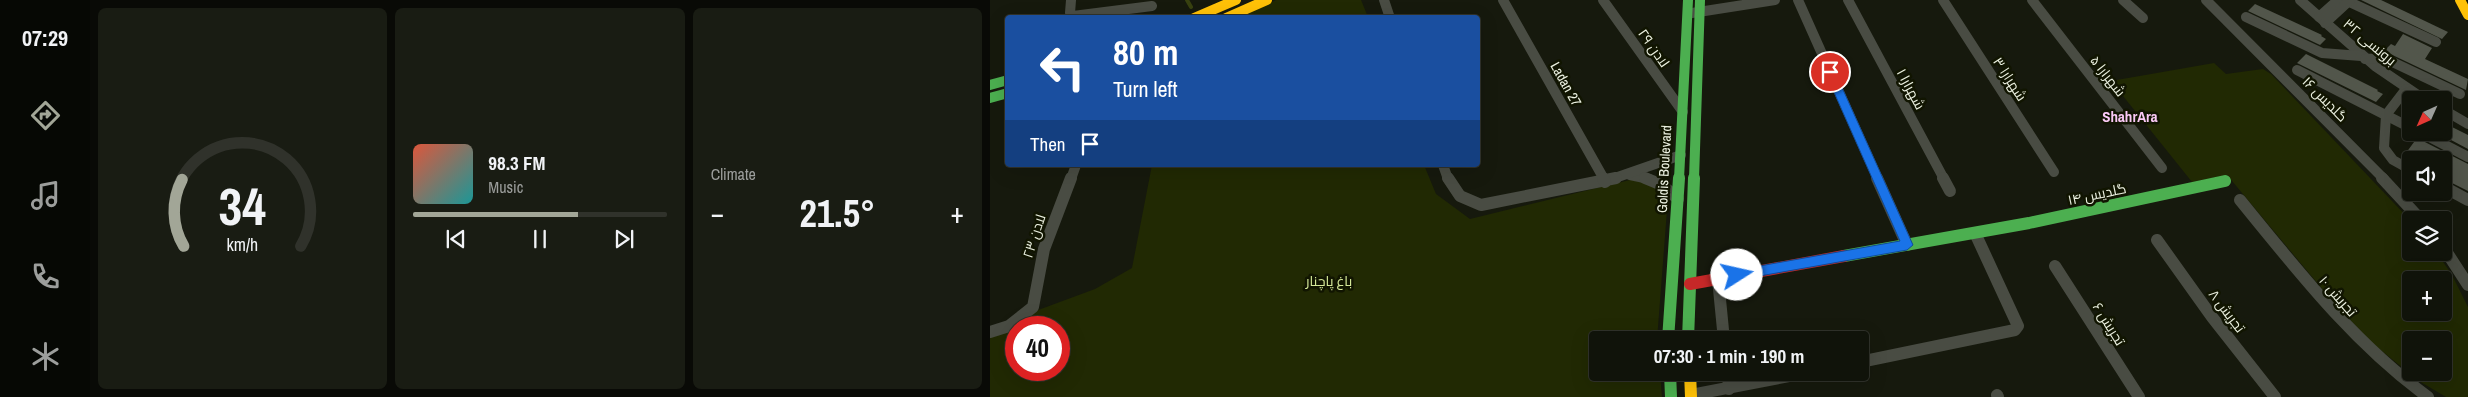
<!DOCTYPE html>
<html lang="en">
<head>
<meta charset="utf-8">
<style>
  :root { --surface:#10130a; --page:#191c13; --text:#f1f3f6; --muted:#9c9e9c; --line:#30322b; --accent:#a2a697 }
  body { margin:0; font-family:"Archivo Narrow",Cairo,sans-serif; background:var(--page); color:var(--text); height:100vh; display:flex; flex-direction:column; font-size:19px; white-space:nowrap }
  * { box-sizing:border-box; margin:0 }
  p { font-size:16px; color:var(--muted) }
  .icon { flex:none; width:28px; height:28px; fill:none; stroke:currentColor; stroke-width:2; stroke-linecap:round; stroke-linejoin:round }
  .map { position:relative; flex:1; overflow:hidden }
  .details { display:flex; flex-direction:column; gap:8px; padding:8px; background:#090a06; width:900px }
  .details>* { flex:none }
  .top-card { position:absolute; left:15px; top:15px; width:475px; height:152px; border-radius:5px; box-shadow:0 5px 20px #0002,0 0 0 1px var(--line); background:#1a4fa0; color:#fff; overflow:hidden }
  .needle { width:32px; rotate:225deg }
  .controls { position:absolute; left:1412px; top:91px; display:grid; gap:10px }
  .controls a { display:grid; place-items:center; width:50px; height:50px; border-radius:5px; background:var(--surface); box-shadow:0 5px 20px #0002,0 0 0 1px var(--line); font-size:25px }
  .speed { position:absolute; left:15px; top:316px; display:flex; gap:10px; font-size:25px; font-weight:700; text-align:center }
  .speed>* { display:grid; place-content:center; width:65px; height:65px; border-radius:50%; background:var(--surface); box-shadow:0 5px 20px #0002,0 0 0 1px var(--line); line-height:1 }
  .speed .limit { border:8px solid #d22; background:#fff; color:#111 }
  .pin { position:absolute; display:grid; place-items:center; width:42px; height:42px; color:#fff; margin:-21px; border:2px solid #fff; border-radius:50%; box-shadow:0 1px 5px #0007 }
  .me { position:absolute; width:55px; margin:-28px; rotate:80deg; stroke-linejoin:round; filter:drop-shadow(0 0 4px #0008) }
  .turn { display:flex; align-items:center; gap:18px; height:105px; padding:0 25px; font-size:22px }
  .turn .icon { width:65px; height:65px; stroke-width:2.5 }
  .turn b { display:block; font-size:35px; line-height:42px }
  .then { display:flex; align-items:center; height:48px; padding:0 25px; background:#0003; gap:10px; font-size:19px }
  .big { font-size:38px; font-weight:700; line-height:1.1 }
  .details .tile { flex:1; display:flex; flex-direction:column; justify-content:center; gap:8px; min-width:0; padding:0 18px; border-radius:8px; background:var(--page) }
  .details .dial { align-items:center; gap:0 }
  .dial svg { height:130px; overflow:visible; fill:none; stroke:var(--line); stroke-width:7; stroke-linecap:round; text-anchor:middle }
  .dial text { fill:var(--text); stroke:none }
  .song { display:flex; align-items:center; gap:15px }
  .cover { width:60px; height:60px; border-radius:8px; background:linear-gradient(135deg,hsl(10 70% 55%),hsl(180 70% 35%)) }
  .played { height:5px; border-radius:2px; background:linear-gradient(90deg,var(--accent) 65%,var(--line) 65%) }
  .keys { display:flex; justify-content:space-around; direction:ltr }
  .heat { display:flex; justify-content:space-between; align-items:center; font-size:28px; direction:ltr }
  .details .tiles { flex:1; display:grid; gap:8px; grid-template-columns:repeat(3,1fr) }
  .trip { position:absolute; left:599px; top:331px; width:280px; height:50px; border-radius:5px; background:var(--surface); box-shadow:0 5px 20px #0002,0 0 0 1px var(--line); font-weight:700; line-height:50px; text-align:center }
  main { display:flex; flex:1; min-height:0 }
  .tabs { display:flex; flex-direction:column; width:90px; justify-content:space-around; align-items:center; background:#060804; color:var(--muted) }
  .tabs .icon { width:35px; height:35px }
  .tabs .active { color:var(--accent) }
  .tabs b { font-size:22px; color:var(--text) }
  .map>svg:first-child { display:block }
</style>
</head>
<body>
<main>
<nav class="tabs">
<b>07:29</b>
<svg class="icon active" aria-label="directions" viewBox="0 0 24 24"><path d="M12 3l9 9-9 9-9-9zM9 14v-3h6M13 9l2 2-2 2"/></svg>
<svg class="icon" aria-label="music" viewBox="0 0 24 24"><path d="M9 18V5l10-2v13"/><circle cx="6" cy="18" r="3"/><circle cx="16" cy="16" r="3"/></svg>
<svg class="icon" aria-label="phone" viewBox="0 0 24 24"><path d="M5 4h4l2 5-3 2q2 4 5 5l2-3 5 2v4C11 20 4 13 5 4z"/></svg>
<svg class="icon" aria-label="climate" viewBox="0 0 24 24"><path d="M12 3v18M4 7l16 10M4 17L20 7"/></svg>
</nav>
<section class="details">
<div class="tiles">
<div class="tile dial"><svg viewBox="0 0 100 80">
<path d="M14 69A42 42 0 1 1 86 69"/>
<path d="M14 69A42 42 0 0 1 13 28" stroke="#a2a697"/>
<text x="50" y="56" font-size="32" font-weight="700">34</text>
<text x="50" y="72" font-size="11">km/h</text>
</svg></div>
<div class="tile">
<div class="song"><i class="cover"></i><div><b>98.3 FM</b><p>Music</p></div></div>
<div class="played"></div>
<div class="keys"><svg class="icon" aria-label="previous" viewBox="0 0 24 24"><path d="M18 5L8 12l10 7zM5 5v14"/></svg><svg class="icon" aria-label="pause" viewBox="0 0 24 24"><path d="M8 5v14M16 5v14"/></svg><svg class="icon" aria-label="next" viewBox="0 0 24 24"><path d="M6 5l10 7-10 7zM19 5v14"/></svg></div>
</div>
<div class="tile"><p>Climate</p>
<div class="heat"><a>−</a><b class="big">21.5°</b><a>+</a></div>
</div>
</div>
</section>
<div class="map">
<svg width="1478" height="397" viewBox="0 0 1478 397">
  <rect width="100%" height="100%" fill="#16190d"/>
  <g fill="#212903" fill-rule="evenodd">
    <polygon points="286,0 371,0 378,17 249,18"/>
    <path d="M1224,63L1236,74L1273,69L1281,74L1421,221V252L1447,253L1462,275L1478,307V397H1456L1429,381L1382,343L1344,303L1237,175L1202,182L1121,81ZM1421,280H1454V312H1421ZM1421,340H1454V372H1421Z"/>
    <path d="M162,165H434L446,194L480,219L644,179L661,181L672,193L677,210L667,340H608V372L670,373L672,397H0V328L105,289L142,268ZM26,328H69V370H26Z"/>
  </g>
  <g fill="none" stroke-linecap="round" stroke-linejoin="round">
    <polyline stroke="#384110" stroke-width="4" points="197,0 201,7"/>
  </g>
  <g fill="#52564b">
    <polygon points="1371,0 1391,0 1458,32 1452,39"/>
    <polygon points="1265,4 1332,35 1331,36 1336,39 1330,45 1258,11"/>
    <polygon points="1413,34 1442,48 1435,59 1478,79 1476,90 1394,51 1401,44 1405,46"/>
    <polygon points="1316,54 1388,90 1387,91 1393,94 1386,102 1307,63"/>
    <polygon points="1454,123 1478,135 1478,149 1446,132 1454,132"/>
    <polygon points="1427,138 1478,164 1478,191 1454,179 1454,160 1417,160 1413,157"/>
  </g>
  <g fill="none" stroke-linecap="round" stroke-linejoin="round">
    <g stroke="#494c43" stroke-width="10">
      <polyline points="81,0 80,13 83,16 162,6"/>
      <polyline points="394,0 400,18"/>
      <polyline points="513,0 614,179"/>
      <polyline points="613,0 693,112"/>
      <polyline points="808,0 888,179"/>
      <polyline points="858,0 954,179"/>
      <polyline points="953,0 1064,172"/>
      <polyline points="1042,0 1172,168"/>
      <polyline points="1133,0 1153,18"/>
      <polyline points="1216,0 1394,179"/>
      <polyline points="1310,0 1385,66 1435,100"/>
      <polyline points="1355,0 1446,42"/>
      <polyline points="702,13 785,0"/>
      <polyline points="1256,17 1332,53 1371,56"/>
      <polyline points="1329,17 1348,0"/>
      <polyline points="1335,23 1360,0"/>
      <polyline points="1375,59 1394,58 1470,94"/>
      <polyline points="1307,70 1421,128"/>
      <polyline points="1416,89 1396,115 1394,148 1403,160 1421,170"/>
      <polyline points="1454,110 1478,124"/>
      <polyline points="1430,132 1478,157"/>
      <polyline points="453,165 458,179"/>
      <polyline points="640,175 659,179"/>
      <polyline points="81,179 86,165"/>
      <polyline points="622,179 691,155"/>
    </g>
    <g stroke="#494c43" stroke-width="12">
      <polyline points="458,178 470,196 491,205 626,178"/>
      <polyline points="613,178 615,182"/>
      <polyline points="655,178 672,185 688,199"/>
      <polyline points="887,178 917,245"/>
      <polyline points="953,178 960,191"/>
      <polyline points="1392,178 1431,220"/>
      <polyline points="1454,187 1478,200"/>
      <path d="M1250,200C1308,271 1363,342 1438,397"/>
      <polyline points="1167,240 1222,317 1285,397"/>
      <polyline points="1454,248 1478,285"/>
      <polyline points="1065,266 1149,397"/>
      <polyline points="728,279 734,340"/>
      <polyline points="0,332 19,326 43,307 54,249 81,178"/>
      <polyline points="870,362 1025,330 1028,326 985,233"/>
      <polyline points="738,372 739,389"/>
      <polyline points="701,395 820,372"/>
      <polyline points="1007,395 1008,397"/>
    </g>
    <g stroke="#4caf50" stroke-width="10">
      <polyline points="0,85 18,80"/>
      <polyline points="0,98 18,93"/>
      <polyline points="689,179 698,0"/>
      <polyline points="704,179 710,0"/>
    </g>
    <g stroke="#4caf50" stroke-width="12">
      <polyline points="854,256 1039,223 1235,181"/>
      <polyline points="678,340 689,178"/>
      <polyline points="698,340 704,178"/>
      <polyline points="680,372 681,397"/>
    </g>
    <g stroke="#ffc107" stroke-width="10">
      <polyline points="1470,0 1478,15"/>
      <polyline points="204,18 246,0"/>
      <polyline points="236,18 277,0"/>
    </g>
    <polyline stroke="#ffc107" stroke-width="12" points="700,372 701,397"/>
    <polyline stroke="#c62828" stroke-width="12" points="700,284 854,256"/>
  </g>
  <polygon fill="#1a73e8" stroke="#114b97" points="840,69 845,72 923,245 917,250 747,280 742,279 741,275 742,272 747,270 910,241 835,72"/>
  <g text-anchor="middle" dominant-baseline="central" stroke-width="5" stroke-linejoin="round" paint-order="stroke">
    <g font-size="14" fill="#edf2e2" stroke="#111501">
      <text transform="translate(1380 42) rotate(40)">برونسی ۳۲</text>
      <text transform="translate(664 48) rotate(55)">لادن ۲۹</text>
      <text transform="translate(1118 76) rotate(52)">شهرارا ۵</text>
      <text transform="translate(1020 79) rotate(57)">شهرارا ۳</text>
      <text transform="translate(576 84) rotate(61)">Ladan 27</text>
      <text transform="translate(921 89) rotate(62)">شهرارا ۱</text>
      <text transform="translate(1335 99) rotate(45)">گلدیس ۱۶</text>
      <text transform="translate(674 169) rotate(-87)">Goldis Boulevard</text>
      <text transform="translate(1107 194) rotate(-12)">گلدیس ۱۴</text>
      <text transform="translate(44 236) rotate(-72)">لادن ۲۳</text>
      <text transform="translate(1348 296) rotate(49)">تجریش ۱۰</text>
      <text transform="translate(1237 311) rotate(53)">تجریش ۸</text>
      <text transform="translate(1119 324) rotate(58)">تجریش ۶</text>
    </g>
    <g font-size="14" fill="#d6ea99" stroke="#111501">
      <text x="339" y="281">باغ پاچنار</text>
    </g>
    <g font-size="15" font-weight="bold" fill="#fac9f5" stroke="#111501">
      <text x="1140" y="116">ShahrAra</text>
    </g>
  </g>
</svg>
<div class="controls">
<a><svg class="needle" viewBox="-14 -14 28 28"><path d="M0-13l5 13h-10z" fill="#e53935"/><path d="M0 13l5-13h-10z" fill="#9c9e9c"/></svg></a>
<a><svg class="icon" aria-label="sound" viewBox="0 0 24 24"><path d="M4 9h4l5-4v14l-5-4H4zM17 9q2 3 0 6"/></svg></a>
<a><svg class="icon" aria-label="layers" viewBox="0 0 24 24"><path d="M12 4l9 5-9 5-9-5zM3 14l9 5 9-5"/></svg></a>
<a>+</a>
<a>−</a>
</div>
<div class="speed"><div class="limit">40</div></div>
<div class="pin" style="left:840px;top:72px;background:#d93025"><svg class="icon" aria-label="arrive" viewBox="0 0 24 24"><path d="M6 21V4h12l-3 4 3 4H6"/></svg></div>
<svg class="me" style="left:747px;top:275px" viewBox="-20 -20 40 40"><circle r="19" fill="#fff"/><path d="M0-13L10 11 0 6-10 11z" fill="#1a73e8"/></svg>
<div class="trip">07:30 · 1 min · 190 m</div>
<div class="top-card">
<div class="turn"><svg class="icon" aria-label="left" viewBox="0 0 24 24"><path d="M17 20v-9H6M10 6l-5 5 5 5"/></svg><div><b>80 m</b>Turn left</div></div>
<div class="then">Then<svg class="icon" aria-label="arrive" viewBox="0 0 24 24"><path d="M6 21V4h12l-3 4 3 4H6"/></svg></div>
</div>
</div>
</main>
</body>
</html>
